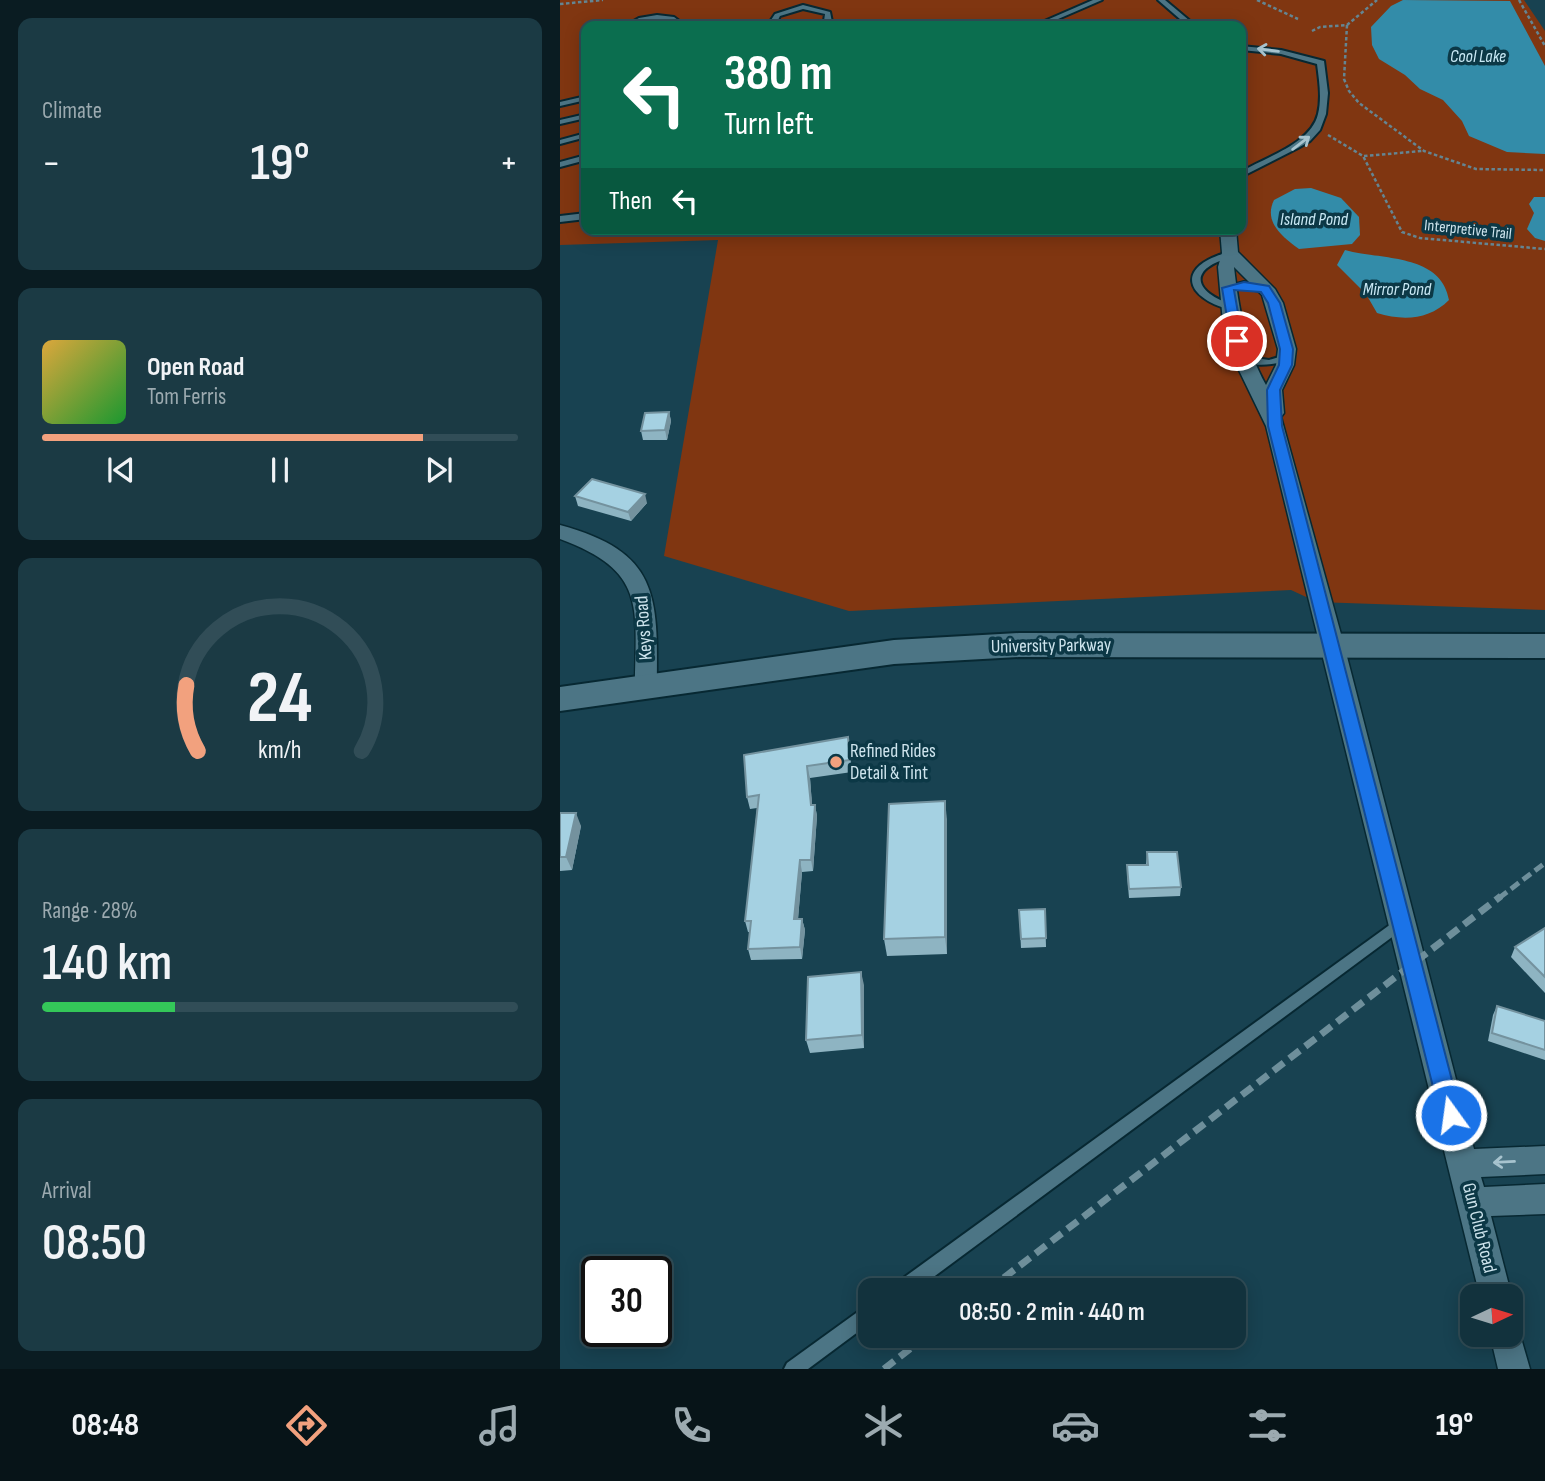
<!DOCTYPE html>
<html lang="en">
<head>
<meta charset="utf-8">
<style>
  :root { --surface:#12323d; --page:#1b3a44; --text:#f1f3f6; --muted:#9caab0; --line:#314d57; --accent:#f2a17e }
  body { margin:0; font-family:"Sofia Sans Condensed",sans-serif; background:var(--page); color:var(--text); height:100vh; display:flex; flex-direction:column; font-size:26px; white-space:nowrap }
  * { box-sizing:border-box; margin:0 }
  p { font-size:23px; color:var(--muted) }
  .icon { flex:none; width:38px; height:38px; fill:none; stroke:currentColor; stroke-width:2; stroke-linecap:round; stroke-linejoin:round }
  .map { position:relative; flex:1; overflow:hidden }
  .sheet { display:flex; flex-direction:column; gap:18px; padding:18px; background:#0a1c22; width:560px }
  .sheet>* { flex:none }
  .top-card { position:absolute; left:21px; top:21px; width:665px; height:214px; border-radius:14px; box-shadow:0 4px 18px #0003,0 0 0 2px var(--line); background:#0b6e4f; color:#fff; overflow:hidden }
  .needle { width:46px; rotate:86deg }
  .tools { position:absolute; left:900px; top:1284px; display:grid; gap:14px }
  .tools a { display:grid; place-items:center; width:63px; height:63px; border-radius:14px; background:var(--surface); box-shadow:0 4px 18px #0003,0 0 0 2px var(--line); font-size:35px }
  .speed { position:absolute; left:21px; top:1256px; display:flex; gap:14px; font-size:35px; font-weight:700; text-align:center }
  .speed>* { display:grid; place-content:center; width:91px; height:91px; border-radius:50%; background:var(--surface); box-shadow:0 4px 18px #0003,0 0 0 2px var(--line); line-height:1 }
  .speed .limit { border:4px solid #111; border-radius:10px; background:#fff; color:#111 }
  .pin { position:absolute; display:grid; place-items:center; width:60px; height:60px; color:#fff; margin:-30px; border:4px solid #fff; border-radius:50%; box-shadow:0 2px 7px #0007 }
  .me { position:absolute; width:77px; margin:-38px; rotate:346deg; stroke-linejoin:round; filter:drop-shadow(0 0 5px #0008) }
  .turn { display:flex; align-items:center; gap:24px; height:147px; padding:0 28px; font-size:32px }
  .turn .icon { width:91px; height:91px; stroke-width:2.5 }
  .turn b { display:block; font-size:49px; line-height:60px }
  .then { display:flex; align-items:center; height:66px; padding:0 28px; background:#0003; gap:14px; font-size:26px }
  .big { font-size:52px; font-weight:600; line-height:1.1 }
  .sheet .tile { flex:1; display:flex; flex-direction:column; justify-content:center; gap:10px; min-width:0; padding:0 24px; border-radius:14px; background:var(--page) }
  .sheet .dial { align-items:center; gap:0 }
  .dial svg { height:182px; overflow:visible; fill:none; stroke:var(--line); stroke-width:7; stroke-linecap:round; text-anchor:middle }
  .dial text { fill:var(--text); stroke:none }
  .song { display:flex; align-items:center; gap:21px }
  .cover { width:84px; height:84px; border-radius:10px; background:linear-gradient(135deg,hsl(40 70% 55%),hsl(130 70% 35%)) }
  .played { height:7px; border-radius:4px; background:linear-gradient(90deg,var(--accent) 80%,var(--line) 80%) }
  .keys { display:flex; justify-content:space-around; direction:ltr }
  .heat { display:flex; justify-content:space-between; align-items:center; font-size:38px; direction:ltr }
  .charge { height:10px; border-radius:5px; background:linear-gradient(90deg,#34c759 28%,var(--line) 0) }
  .trip { position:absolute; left:298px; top:1278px; width:388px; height:70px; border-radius:14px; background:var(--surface); box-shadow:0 4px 18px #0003,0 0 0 2px var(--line); font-weight:600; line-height:70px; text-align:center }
  .tabs { display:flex; height:112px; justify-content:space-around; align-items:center; background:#071418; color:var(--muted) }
  .tabs .icon { width:49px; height:49px }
  .tabs .on { color:var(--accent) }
  .tabs b { font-size:32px; color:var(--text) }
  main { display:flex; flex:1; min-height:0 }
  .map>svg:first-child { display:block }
</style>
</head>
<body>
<main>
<section class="sheet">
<div class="tile"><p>Climate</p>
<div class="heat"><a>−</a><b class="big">19°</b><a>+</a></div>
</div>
<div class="tile">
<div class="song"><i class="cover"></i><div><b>Open Road</b><p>Tom Ferris</p></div></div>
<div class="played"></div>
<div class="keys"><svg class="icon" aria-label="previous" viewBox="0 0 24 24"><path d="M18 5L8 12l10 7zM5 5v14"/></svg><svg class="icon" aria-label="pause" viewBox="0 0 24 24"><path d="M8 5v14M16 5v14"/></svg><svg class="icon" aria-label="next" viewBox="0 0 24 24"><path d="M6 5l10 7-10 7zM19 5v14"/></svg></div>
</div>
<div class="tile dial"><svg viewBox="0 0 100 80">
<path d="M14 69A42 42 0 1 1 86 69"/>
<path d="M14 69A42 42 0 0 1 9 40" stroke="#f2a17e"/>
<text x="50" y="56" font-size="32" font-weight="700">24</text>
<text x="50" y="72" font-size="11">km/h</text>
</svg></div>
<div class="tile"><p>Range · 28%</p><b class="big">140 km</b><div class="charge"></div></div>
<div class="tile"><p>Arrival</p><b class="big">08:50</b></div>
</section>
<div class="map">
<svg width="985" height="1369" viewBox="0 0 985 1369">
  <rect width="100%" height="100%" fill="#184251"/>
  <path fill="#803611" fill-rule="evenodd" d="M0,0H964L985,31V610L757,602L731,590L289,611L104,556L158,240L0,245ZM26,26H681V229H26Z"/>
  <g fill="#338ca9">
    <polygon points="843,0 950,1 985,66 985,154 947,152 909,136 902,121 883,100 860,89 845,75 819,59 812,45 811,27 831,6"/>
    <path d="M751,188L781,198L799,217L800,235L792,244L739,249C723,237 703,222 714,200L735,189Z"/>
    <polygon points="974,197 985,197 985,241 975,238 967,229 974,213 969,204"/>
    <path d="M785,250C820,260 881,253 889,300C869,320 843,321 817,313L806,294L777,265Z"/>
  </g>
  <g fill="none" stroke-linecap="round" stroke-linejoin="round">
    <defs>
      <g id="lane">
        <polygon points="533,0 542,0 482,26 473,26"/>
        <polygon points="598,0 605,0 636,26 628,26"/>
        <polygon points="243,5 270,12 272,22 266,26 258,26 264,21 265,14 243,9 220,16 218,20 223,26 216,26 211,20 215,14"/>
        <path d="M97,15L114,17L126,26H118C101,10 84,27 65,26L79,18Z"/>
        <path d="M681,46L721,50L764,61L768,93L766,114L760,130L750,141L738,148L681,177V172C705,157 751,144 758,114C762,98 759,80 757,64L721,54L681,50Z"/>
        <polygon points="26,96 26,100 0,106 0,102"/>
        <polygon points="26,114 26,118 0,124 0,120"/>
        <polygon points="26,133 26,137 0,144 0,140"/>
        <polygon points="26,155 26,160 0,167 0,162"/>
        <polygon points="26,213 26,219 0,222 0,216"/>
        <path d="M669,252L673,255L672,257C626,269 634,293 674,305L676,307L671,310C623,297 616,266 669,252Z"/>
        <polygon points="684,282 708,287 710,289 705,292 684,288 668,291 663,288"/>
        <path d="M726,355L731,358L729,360C713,365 693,368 677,359L682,356L709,360Z"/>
        <polygon points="842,916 847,918 849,922 847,926 356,1290 333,1290 335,1284"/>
        <polygon points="310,1303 310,1323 248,1369 224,1369 227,1363"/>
      </g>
      <g id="street">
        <path d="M660,229H676L678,252L715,289L723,303L736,349L734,365L722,390L724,413L721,417L784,645L914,1149L985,1146V1174L921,1177L924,1187L985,1184V1214L931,1216L952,1297L950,1301V1297H920L706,426L674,360L663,323L658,267L662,253ZM674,267L702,295L718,349L716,365L706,385C685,347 679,310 674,267Z"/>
        <path d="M0,525C99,552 98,595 97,686L94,692H78L75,686C76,605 86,571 0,539Z"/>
        <polygon points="950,1321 957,1324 970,1369 938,1369 930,1335 950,1335"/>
      </g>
      <polygon id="secondary" points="459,633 985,634 985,658 459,657 334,664 0,711 0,687 334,640"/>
    </defs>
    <use href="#lane" stroke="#072832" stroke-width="4"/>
    <use href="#street" stroke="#072832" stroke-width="3"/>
    <use href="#secondary" stroke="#072832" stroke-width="4"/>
    <g stroke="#648592" stroke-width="2.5" stroke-dasharray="3.5 2.5" stroke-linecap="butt">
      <polyline points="697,0 738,19"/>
      <polyline points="959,0 985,46"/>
      <polyline points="0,4 43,0"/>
      <polyline points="787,25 784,79 789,91 799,103 864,151 916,169 985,170"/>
      <polyline points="752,31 760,27 787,25 817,0"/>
      <polyline points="768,135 803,156 842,232 860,238 985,249"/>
      <polyline points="804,156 862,151"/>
    </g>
    <use href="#lane" fill="#4c7585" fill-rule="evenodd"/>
    <use href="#street" fill="#4c7585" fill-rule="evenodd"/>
    <use href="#secondary" fill="#4c7585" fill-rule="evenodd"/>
    <polyline stroke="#6e8f9b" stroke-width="5" stroke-dasharray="10 5" stroke-linecap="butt" points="939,898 985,863"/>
    <g stroke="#6e8f9b" stroke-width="7" stroke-dasharray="13 7" stroke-linecap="butt">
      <polyline points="428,1290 941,896"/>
      <polyline points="324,1369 368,1335"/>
    </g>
  </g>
  <g fill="#8eb4c2">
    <polygon points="109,412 111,421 107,440 83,440 81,431"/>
    <polygon points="15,496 87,503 71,521 18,506"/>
    <polygon points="288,737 292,772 250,778 252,805 255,805 257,816 253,871 242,872 238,919 242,919 245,930 242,959 191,960 188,949 190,932 188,932 185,921 197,808 190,809 187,797"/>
    <polygon points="0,813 21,826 12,870 0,871"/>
    <polygon points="387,819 387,954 327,956 324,939"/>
    <polygon points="587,852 621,887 620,896 569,898 567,874 567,865 586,865"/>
    <polygon points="485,909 486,947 461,948 459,910"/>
    <polygon points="985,928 985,993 951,957 955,947"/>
    <polygon points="304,985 304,1048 250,1053 246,1040"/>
    <polygon points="937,1006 985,1021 985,1060 928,1041 933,1015"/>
  </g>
  <g fill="#74929e">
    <polygon points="109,412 111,421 107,440 105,430"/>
    <polygon points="85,494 87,503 71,521 68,512"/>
    <polygon points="247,766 250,778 253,817 251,805"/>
    <polygon points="385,801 387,819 387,954 385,937"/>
    <polygon points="255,805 257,816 253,871 251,860"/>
    <polygon points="16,813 21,826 12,870 6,857"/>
    <polygon points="240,860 242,872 237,931 234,919"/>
    <polygon points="242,919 245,930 242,959 240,947"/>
    <polygon points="301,972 304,985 304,1048 302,1035"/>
  </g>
  <g fill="#a5d1e2" stroke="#74929e" stroke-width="2">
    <polygon points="109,412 105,430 81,431 85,413"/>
    <polygon points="32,479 85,494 68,512 15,496"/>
    <polygon points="288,737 290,760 247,766 251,805 255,805 251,860 240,860 234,919 242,919 240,947 188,949 191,921 185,921 199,795 187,797 184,755"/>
    <polygon points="385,801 385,937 324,939 329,804"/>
    <polygon points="0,813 16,813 6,857 0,857"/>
    <polygon points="587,852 617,852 621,887 569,889 567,865 588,865"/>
    <polygon points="485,909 486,938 461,939 459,910"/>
    <polygon points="985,928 985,977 955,947"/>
    <polygon points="301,972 302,1035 246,1040 248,977"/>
    <polygon points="937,1006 985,1021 985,1050 932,1033"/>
  </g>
  <defs><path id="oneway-shaft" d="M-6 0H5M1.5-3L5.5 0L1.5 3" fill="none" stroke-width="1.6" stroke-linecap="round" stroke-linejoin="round" transform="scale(1.75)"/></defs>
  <g stroke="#a7c3ce">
    <use href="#oneway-shaft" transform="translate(708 50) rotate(-173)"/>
    <use href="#oneway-shaft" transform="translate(741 143) rotate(-37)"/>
    <use href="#oneway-shaft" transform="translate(944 1162) rotate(177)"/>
  </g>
  <polygon fill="#1a73e8" stroke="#114b97" stroke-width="2" points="684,282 709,286 720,303 733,349 732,365 720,390 722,426 901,1115 898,1121 891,1124 883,1121 880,1115 708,426 707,390 719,365 720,349 708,303 701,292 674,290 683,341 677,345 671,341 662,288"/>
  <circle fill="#f2a17e" stroke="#0c3846" stroke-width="2.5" cx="276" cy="762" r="7"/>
  <g text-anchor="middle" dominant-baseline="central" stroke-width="7" stroke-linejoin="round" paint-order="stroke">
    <g font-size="16" fill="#cee4ed" stroke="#0c3846">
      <text transform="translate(908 230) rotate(6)">Interpretive Trail</text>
    </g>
    <g font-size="18" font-style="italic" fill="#c9e9f5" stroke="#0c3846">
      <text x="918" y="56">Cool Lake</text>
      <text x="754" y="219">Island Pond</text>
      <text x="837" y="289">Mirror Pond</text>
    </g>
    <g font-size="19" fill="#cee4ed" stroke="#0c3846">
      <text transform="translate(84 628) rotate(-94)">Keys Road</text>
      <text transform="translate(491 646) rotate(-1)">University Parkway</text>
      <text transform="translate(919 1228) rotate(76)">Gun Club Road</text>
    </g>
    <g font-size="19" fill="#cee4ed" stroke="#0c3846" text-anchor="start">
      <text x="290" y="751">Refined Rides<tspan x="290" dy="22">Detail &amp; Tint</tspan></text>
    </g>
  </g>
</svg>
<div class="tools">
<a><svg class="needle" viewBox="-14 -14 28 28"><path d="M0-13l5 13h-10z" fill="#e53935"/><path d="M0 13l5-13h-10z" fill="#9caab0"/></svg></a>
</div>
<div class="speed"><div class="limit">30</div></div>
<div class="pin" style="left:677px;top:341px;background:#d93025"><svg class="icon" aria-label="arrive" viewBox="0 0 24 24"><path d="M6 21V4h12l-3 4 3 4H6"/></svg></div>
<svg class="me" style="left:891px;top:1115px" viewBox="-20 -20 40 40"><circle r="17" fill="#1a73e8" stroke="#fff" stroke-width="3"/><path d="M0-11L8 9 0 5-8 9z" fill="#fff"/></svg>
<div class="trip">08:50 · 2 min · 440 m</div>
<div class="top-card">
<div class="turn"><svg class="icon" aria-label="left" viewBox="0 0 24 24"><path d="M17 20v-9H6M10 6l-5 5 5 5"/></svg><div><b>380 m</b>Turn left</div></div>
<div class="then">Then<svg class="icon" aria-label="left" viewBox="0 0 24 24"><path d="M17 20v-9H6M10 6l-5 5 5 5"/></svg></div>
</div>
</div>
</main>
<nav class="tabs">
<b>08:48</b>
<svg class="icon on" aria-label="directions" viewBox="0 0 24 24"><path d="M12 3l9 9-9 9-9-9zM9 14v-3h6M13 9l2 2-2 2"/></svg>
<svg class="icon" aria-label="music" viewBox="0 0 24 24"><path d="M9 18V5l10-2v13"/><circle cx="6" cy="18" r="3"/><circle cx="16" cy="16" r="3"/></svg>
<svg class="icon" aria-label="phone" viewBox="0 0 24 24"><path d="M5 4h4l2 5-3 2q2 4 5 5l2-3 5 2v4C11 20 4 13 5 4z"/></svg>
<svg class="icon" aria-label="climate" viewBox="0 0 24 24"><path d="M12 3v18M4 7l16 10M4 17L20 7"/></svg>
<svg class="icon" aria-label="car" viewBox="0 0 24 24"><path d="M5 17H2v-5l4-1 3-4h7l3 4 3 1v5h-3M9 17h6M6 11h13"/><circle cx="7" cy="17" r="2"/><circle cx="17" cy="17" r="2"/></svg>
<svg class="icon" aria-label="filters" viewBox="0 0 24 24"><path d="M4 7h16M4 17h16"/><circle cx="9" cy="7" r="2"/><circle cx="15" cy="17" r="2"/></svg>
<b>19°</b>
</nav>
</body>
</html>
